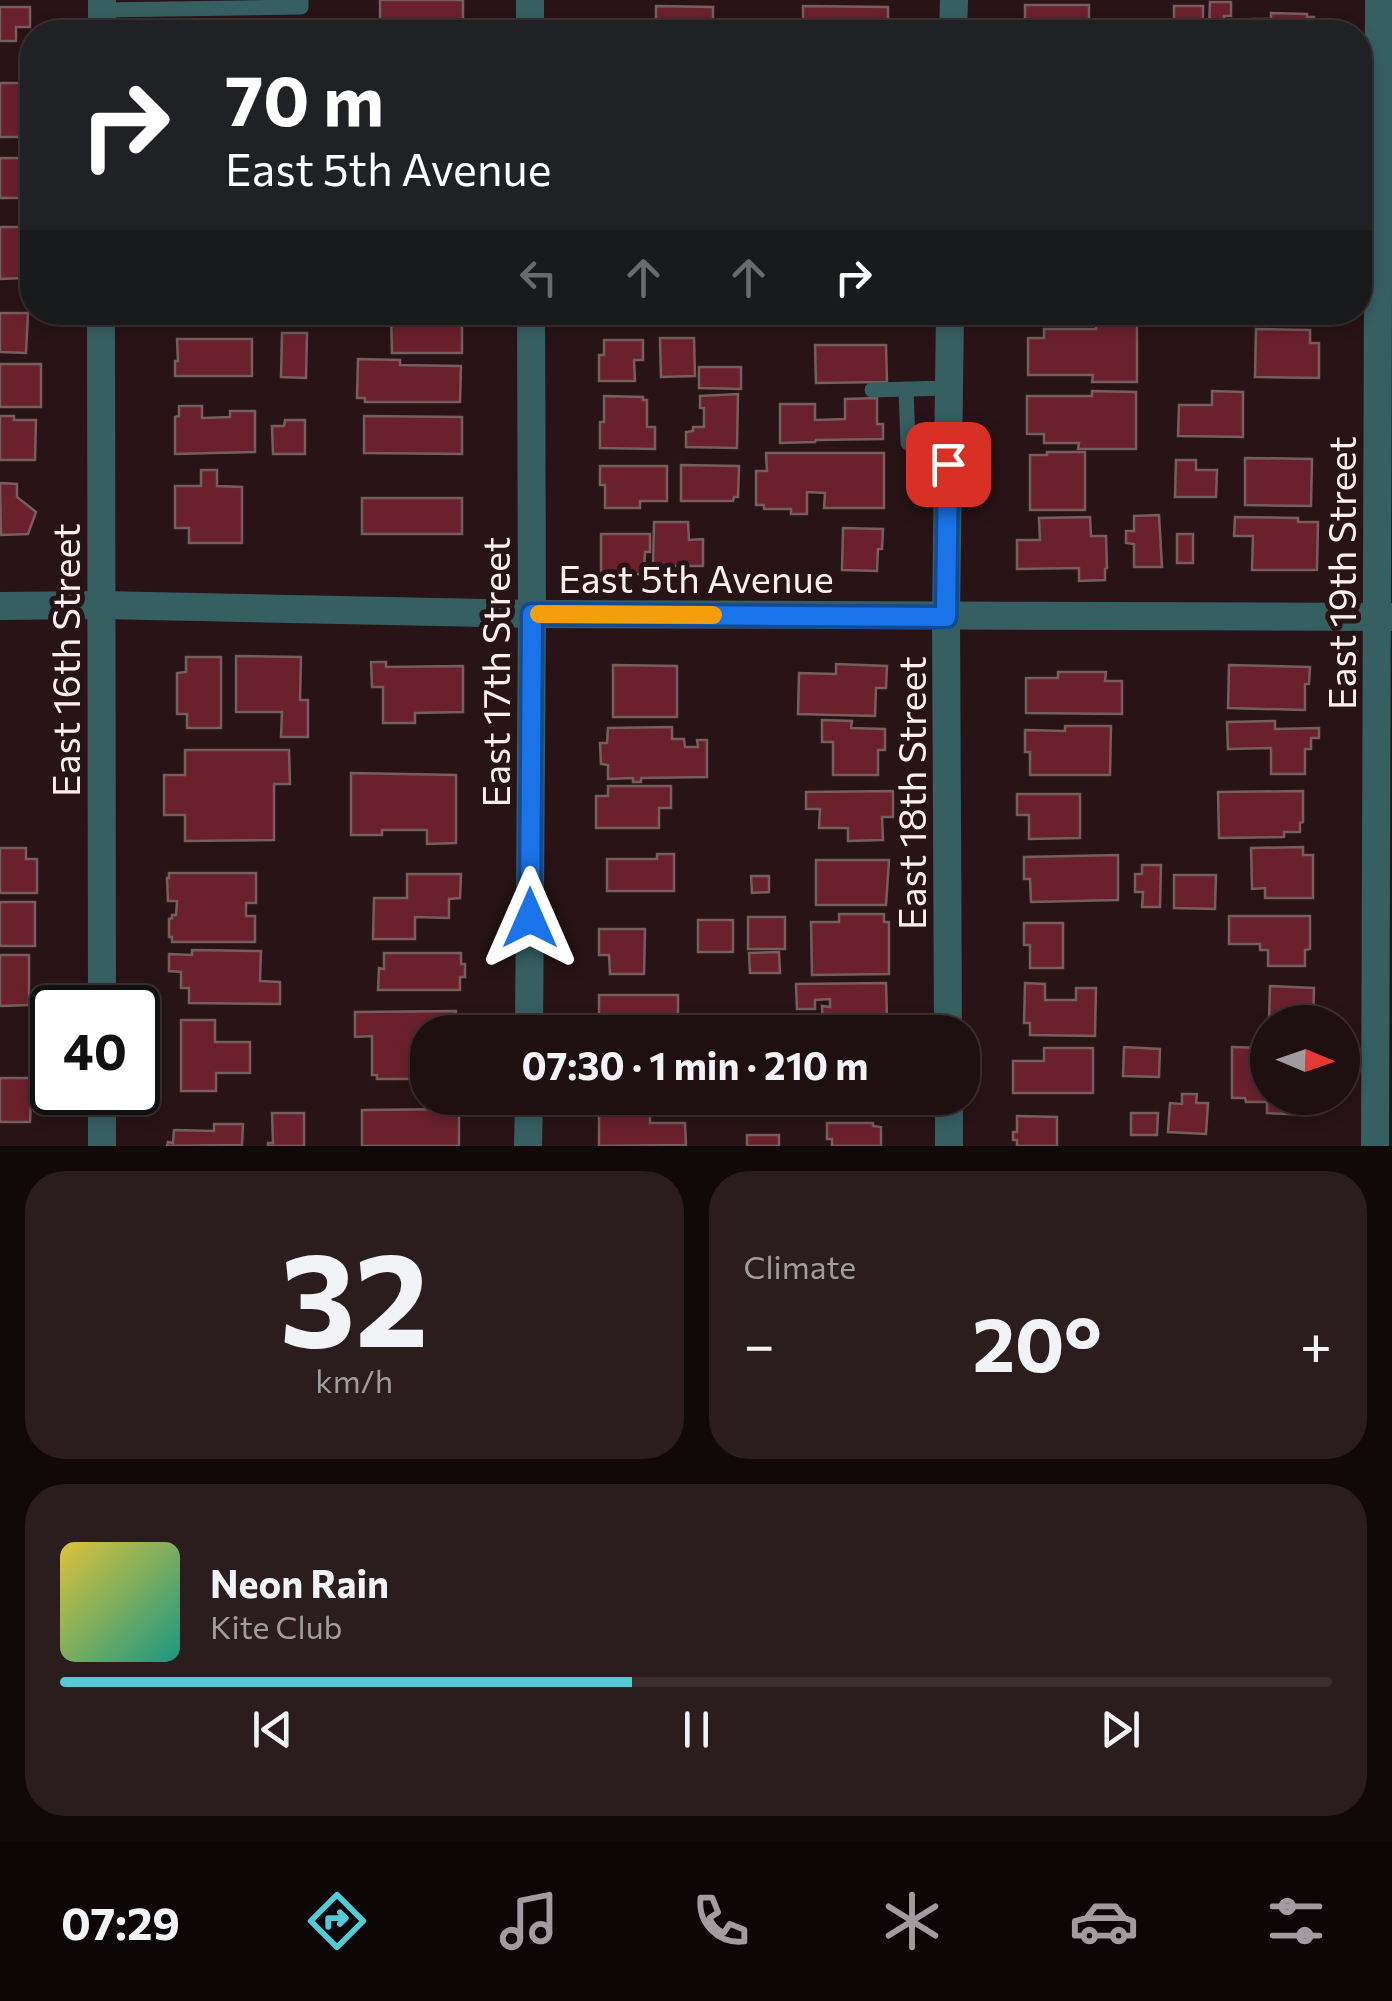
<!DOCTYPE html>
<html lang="en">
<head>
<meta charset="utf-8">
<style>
  :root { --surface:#1e0f10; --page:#2b1d1e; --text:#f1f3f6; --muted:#a19c9f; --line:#3c2f30; --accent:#52cbd7 }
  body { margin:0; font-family:Commissioner,sans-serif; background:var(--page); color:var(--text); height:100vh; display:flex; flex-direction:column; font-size:38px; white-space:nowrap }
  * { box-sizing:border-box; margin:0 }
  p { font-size:32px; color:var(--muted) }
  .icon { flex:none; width:55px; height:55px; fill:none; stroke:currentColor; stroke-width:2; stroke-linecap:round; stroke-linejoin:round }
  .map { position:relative; height:1146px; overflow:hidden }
  .drawer { display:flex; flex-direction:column; gap:25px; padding:25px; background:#100809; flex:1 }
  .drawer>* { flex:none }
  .guide { position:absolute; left:20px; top:20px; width:1352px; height:305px; border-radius:40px; box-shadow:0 5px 15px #0003,0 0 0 2px var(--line); background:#202124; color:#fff; overflow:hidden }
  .needle { width:65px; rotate:92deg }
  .fabs { position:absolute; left:1250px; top:1005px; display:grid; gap:20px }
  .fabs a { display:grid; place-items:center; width:110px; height:110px; border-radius:50%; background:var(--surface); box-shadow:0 5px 15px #0003,0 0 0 2px var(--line); font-size:50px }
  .speed { position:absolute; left:30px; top:985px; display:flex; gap:20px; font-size:50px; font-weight:700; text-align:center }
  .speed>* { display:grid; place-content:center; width:130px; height:130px; border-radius:50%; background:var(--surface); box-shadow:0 5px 15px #0003,0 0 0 2px var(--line); line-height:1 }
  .speed .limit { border:5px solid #111; border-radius:15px; background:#fff; color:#111 }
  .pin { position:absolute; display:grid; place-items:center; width:85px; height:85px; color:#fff; margin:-42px; border-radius:20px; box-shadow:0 5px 15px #0006 }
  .me { position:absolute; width:110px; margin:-55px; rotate:0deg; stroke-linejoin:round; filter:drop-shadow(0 0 8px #0008) }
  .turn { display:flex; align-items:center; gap:35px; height:210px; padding:0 40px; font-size:45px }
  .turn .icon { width:130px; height:130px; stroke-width:2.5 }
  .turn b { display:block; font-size:70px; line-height:85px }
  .lanes { display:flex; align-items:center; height:95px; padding:0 40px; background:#0003; justify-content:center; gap:50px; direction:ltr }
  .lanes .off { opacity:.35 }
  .big { font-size:75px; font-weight:700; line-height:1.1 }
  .drawer .card { flex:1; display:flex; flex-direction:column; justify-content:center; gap:15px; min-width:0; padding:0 35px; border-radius:40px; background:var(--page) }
  .drawer .dial { align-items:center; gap:0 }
  .dial b { font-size:130px; line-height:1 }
  .song { display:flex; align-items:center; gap:30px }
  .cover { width:120px; height:120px; border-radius:15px; background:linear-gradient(135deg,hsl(50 70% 55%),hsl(170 70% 35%)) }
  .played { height:10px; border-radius:5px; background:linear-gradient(90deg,var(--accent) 45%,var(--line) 45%) }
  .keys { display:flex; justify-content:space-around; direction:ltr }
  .heat { display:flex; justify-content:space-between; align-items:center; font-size:55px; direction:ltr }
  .drawer .tiles { flex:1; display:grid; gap:25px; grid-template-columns:1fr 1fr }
  .card:last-child { grid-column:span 2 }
  .trip { position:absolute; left:410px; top:1015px; width:570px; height:100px; border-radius:40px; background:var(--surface); box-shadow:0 5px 15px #0003,0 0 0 2px var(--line); font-weight:700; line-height:100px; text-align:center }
  .tab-bar { display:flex; height:160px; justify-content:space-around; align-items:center; background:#0c0606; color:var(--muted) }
  .tab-bar .icon { width:70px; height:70px }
  .tab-bar .selected { color:var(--accent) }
  .tab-bar b { font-size:45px; color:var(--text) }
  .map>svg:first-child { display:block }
</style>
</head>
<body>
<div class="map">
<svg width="1392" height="1146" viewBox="0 0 1392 1146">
  <rect width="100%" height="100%" fill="#281416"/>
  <g fill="#6a212c" stroke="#765d5e" stroke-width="2.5">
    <polygon points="380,0 463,0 463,25 453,25 453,32 377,32 377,26 380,26"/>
    <polygon points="1210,2 1231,2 1231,16 1224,16 1224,31 1209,30"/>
    <rect x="1025" y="5" width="64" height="27"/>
    <polygon points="656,6 713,7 713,32 595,32 595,25 656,25"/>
    <polygon points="803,6 888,7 888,32 803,32"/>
    <rect x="1174" y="6" width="29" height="25"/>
    <polygon points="0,7 30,7 30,27 16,27 16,41 0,41"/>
    <polygon points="1271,13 1307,14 1307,17 1314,17 1315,32 1253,32 1253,19 1271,19"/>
    <polygon points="0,83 32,83 32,120 26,120 27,137 0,137"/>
    <polygon points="0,158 21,158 21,170 32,170 32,198 0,198"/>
    <polygon points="0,227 30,227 30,261 22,261 23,278 0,279"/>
    <polygon points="594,312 681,312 681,314 594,317"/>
    <polygon points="788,312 885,312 885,319 788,318"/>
    <polygon points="0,313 28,313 26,353 0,352"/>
    <polygon points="391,315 462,315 462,353 392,353"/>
    <polygon points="1096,325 1137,325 1137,382 1092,382 1093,375 1028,375 1028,338 1044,338 1044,329 1096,329"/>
    <polygon points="1256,329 1310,330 1310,343 1319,343 1319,378 1255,377"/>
    <polygon points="282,333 307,333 306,378 281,377"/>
    <polygon points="660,338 694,338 695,376 661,377"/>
    <polygon points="177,339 252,339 252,376 175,376 175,361 178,361"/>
    <polygon points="604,340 643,340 643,360 634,360 635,381 599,381 599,355 604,355"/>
    <polygon points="815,345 886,345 887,382 816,383"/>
    <polygon points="358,359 400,360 400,365 461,366 460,402 365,402 365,398 357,398"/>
    <rect x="0" y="364" width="41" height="43"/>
    <polygon points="699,367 741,367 741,389 699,388"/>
    <polygon points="1092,391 1136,392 1136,449 1078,449 1079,443 1044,443 1044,434 1027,434 1027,396 1092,396"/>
    <polygon points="1212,391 1243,392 1243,437 1178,436 1179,405 1212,405"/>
    <polygon points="738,394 737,448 686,447 686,432 693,431 693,427 704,427 704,408 700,408 700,396"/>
    <polygon points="604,396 643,397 643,400 647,400 647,427 655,427 655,449 600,448 600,422 604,422"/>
    <polygon points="877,398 877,424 883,424 883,439 816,440 815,442 780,443 780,404 815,404 815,420 845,419 845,399"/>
    <polygon points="179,406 202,406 202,418 230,417 230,411 255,411 255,452 175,454 175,417 179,416"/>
    <polygon points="0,416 14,416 14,420 36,420 35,460 0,460"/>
    <polygon points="364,416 462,417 462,454 364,453"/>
    <polygon points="285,420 305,420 305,454 273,454 272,426 284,426"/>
    <polygon points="1047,452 1085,452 1085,510 1030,510 1030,455 1047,455"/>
    <polygon points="766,453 884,453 884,508 824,508 825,493 807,492 807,514 791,514 791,509 764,509 764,505 756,505 756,471 767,471"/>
    <polygon points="1245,458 1312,459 1311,506 1245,505"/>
    <polygon points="1176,460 1196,460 1196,470 1217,470 1216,497 1175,497"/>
    <polygon points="681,465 739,466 738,497 734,497 733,501 681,501"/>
    <polygon points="600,466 667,466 667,501 640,501 640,508 605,508 605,485 600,485"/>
    <polygon points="201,470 217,470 217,486 242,487 242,543 189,543 189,528 175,528 175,486 201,486"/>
    <polygon points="0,483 17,484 17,497 36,512 28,534 1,535"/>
    <rect x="362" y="498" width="100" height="36"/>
    <polygon points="1159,515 1162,567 1134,567 1134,544 1126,543 1126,531 1134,531 1134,516"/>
    <polygon points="1090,517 1091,536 1106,536 1107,568 1105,569 1105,580 1079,581 1079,568 1017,569 1017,540 1040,540 1039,518"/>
    <polygon points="1235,517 1298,518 1298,522 1318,522 1317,570 1252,570 1253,536 1234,536"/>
    <polygon points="654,522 688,522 689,540 703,539 703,566 653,566"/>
    <polygon points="843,528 883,529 882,549 878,549 877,571 842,570"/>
    <polygon points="601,534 650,534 650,552 645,552 644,574 601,575"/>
    <rect x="1177" y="534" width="16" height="29"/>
    <polygon points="236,656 301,657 300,700 308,700 308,737 281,737 282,712 236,712"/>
    <polygon points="186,657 221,657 221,728 187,728 187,714 177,714 177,673 186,672"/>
    <polygon points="371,662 386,662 386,667 463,666 463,712 415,713 415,723 383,723 383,687 372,687"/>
    <polygon points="836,664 887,666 886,688 876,688 875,716 798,714 799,673 836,674"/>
    <polygon points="613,665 677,666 677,717 613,717"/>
    <polygon points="1229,665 1310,667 1309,684 1305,684 1305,710 1228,708"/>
    <polygon points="1058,672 1106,672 1105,681 1122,681 1122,714 1026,713 1026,678 1058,678"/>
    <polygon points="822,720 852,721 851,728 885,729 885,750 878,750 878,775 833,775 833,742 822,742"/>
    <polygon points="1275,721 1275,729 1319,728 1319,738 1311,738 1311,749 1305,749 1305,774 1271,774 1271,748 1228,749 1227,722"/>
    <polygon points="1065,726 1111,726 1110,775 1030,775 1030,752 1025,752 1025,730 1065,731"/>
    <polygon points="672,727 672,739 684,739 685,747 698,747 697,740 707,740 707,777 641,778 641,782 633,782 633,778 608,779 608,765 601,764 600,743 607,743 608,728"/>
    <polygon points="185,750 289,750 290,784 274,784 274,840 185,841 185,815 164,815 164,775 185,775"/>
    <polygon points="351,773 456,775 456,843 427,844 427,830 382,830 382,835 351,835"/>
    <polygon points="608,786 671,786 671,808 659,808 659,828 596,828 596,796 608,796"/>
    <polygon points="893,791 893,817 882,817 883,840 848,841 848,828 819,828 820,809 806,809 806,792"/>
    <polygon points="1303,791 1303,822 1300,823 1300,832 1284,832 1284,837 1219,838 1218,792"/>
    <polygon points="1017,794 1080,794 1080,838 1029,839 1029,815 1017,815"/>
    <polygon points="1303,847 1303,855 1313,855 1313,898 1265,898 1265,888 1252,889 1251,848"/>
    <polygon points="0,848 26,848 26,859 37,859 37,893 0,893"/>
    <polygon points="657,854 674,854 674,891 607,891 607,859 657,859"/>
    <polygon points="1118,855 1118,900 1031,902 1030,879 1024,879 1024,857"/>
    <polygon points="816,860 889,860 886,905 816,905"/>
    <polygon points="1142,865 1161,865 1160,907 1142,907 1143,892 1135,892 1135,874 1142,874"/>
    <polygon points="169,873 256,873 256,903 246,903 246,916 255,916 255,942 172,942 172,937 169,937 169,919 172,918 172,915 176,915 177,901 168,901 167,878 169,878"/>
    <polygon points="407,874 461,874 460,898 449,899 449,918 415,917 415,939 373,939 374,898 407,898"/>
    <polygon points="1174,875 1216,875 1215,909 1174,908"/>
    <polygon points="751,876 769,876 769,892 752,893"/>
    <rect x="0" y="902" width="35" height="44"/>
    <polygon points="839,914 884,914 884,922 889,922 889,974 812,975 811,922 839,922"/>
    <polygon points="1229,916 1310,916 1310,949 1305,950 1305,966 1268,966 1268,950 1260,950 1260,944 1229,944"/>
    <rect x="748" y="917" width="37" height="32"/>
    <rect x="698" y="920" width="35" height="32"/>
    <polygon points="1024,923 1063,923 1063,968 1030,968 1030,945 1024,945"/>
    <polygon points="599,929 645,929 644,974 610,974 609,955 599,955"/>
    <polygon points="192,950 261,951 260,981 280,982 280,1004 189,1003 189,988 181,988 181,972 169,971 169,954 192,955"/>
    <polygon points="779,952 780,973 750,973 749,953"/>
    <polygon points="384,953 461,953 461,964 465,964 465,977 460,977 460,990 378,990 379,968 384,969"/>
    <polygon points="0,955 29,955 29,1005 0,1006"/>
    <polygon points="886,983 887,1018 878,1019 878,1032 823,1032 822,1006 830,1007 830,999 815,1000 815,1009 797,1009 796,984"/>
    <polygon points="1025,983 1045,984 1045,1000 1076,1000 1076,988 1096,988 1095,1036 1030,1035 1030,1023 1024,1023"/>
    <polygon points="1270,986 1314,988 1313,1022 1269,1022"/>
    <polygon points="599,995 678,995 678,1016 714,1017 714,1032 599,1032"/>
    <polygon points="456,1011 456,1015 459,1015 461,1032 428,1032 428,1079 377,1079 377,1075 372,1075 372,1036 355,1037 355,1012"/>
    <polygon points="181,1020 215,1020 215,1042 250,1042 250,1073 216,1073 216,1091 181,1091"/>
    <polygon points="1124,1047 1160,1049 1159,1077 1123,1076"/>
    <polygon points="1232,1047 1268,1048 1268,1098 1308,1098 1307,1115 1267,1113 1267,1102 1246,1102 1245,1098 1232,1098"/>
    <polygon points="1044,1048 1093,1048 1093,1093 1013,1093 1013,1061 1044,1061"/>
    <polygon points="0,1078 40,1078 39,1098 31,1098 30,1122 0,1122"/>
    <polygon points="1182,1094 1197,1094 1196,1103 1208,1103 1206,1134 1168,1132 1170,1103 1182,1104"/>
    <polygon points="597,1098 674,1098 674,1104 597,1105"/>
    <polygon points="459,1109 459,1146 362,1146 362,1110"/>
    <polygon points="272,1113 304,1113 304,1146 268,1146 268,1143 273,1143"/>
    <polygon points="1131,1113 1158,1113 1157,1135 1131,1135"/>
    <polygon points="599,1114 650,1114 650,1123 685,1123 686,1145 599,1146"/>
    <polygon points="1017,1116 1057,1117 1057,1146 1017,1146 1017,1140 1013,1140 1013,1132 1017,1132"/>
    <polygon points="827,1123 873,1123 873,1126 881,1127 881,1146 832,1146 832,1139 827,1139"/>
    <polygon points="214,1124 243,1124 242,1145 167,1146 168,1142 173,1143 174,1130 214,1131"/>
    <rect x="747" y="1135" width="32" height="11"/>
  </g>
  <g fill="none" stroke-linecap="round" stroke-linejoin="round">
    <g stroke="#365f62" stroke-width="15">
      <polyline points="102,10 301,7 301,0"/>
      <polyline points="906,389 908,443"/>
      <polyline points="872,390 949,388"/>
    </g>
    <g stroke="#365f62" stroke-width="28">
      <polyline points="102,0 102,32"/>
      <polyline points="953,32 954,0"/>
      <polyline points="101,312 102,1008"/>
      <polyline points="0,606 101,605 532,614 1392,617"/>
      <polyline points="948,1032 946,617 950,312"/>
      <polyline points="102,1092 102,1146"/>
      <polyline points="949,1098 949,1146"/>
      <polyline points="1375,1146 1379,0"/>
    </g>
    <g stroke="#365f62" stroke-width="28">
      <polyline points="530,0 530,32"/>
      <polyline points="529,1032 532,614 531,312"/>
      <polyline points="528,1146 529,1098"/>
    </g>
  </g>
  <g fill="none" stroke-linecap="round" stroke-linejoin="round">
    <defs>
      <polyline id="route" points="530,918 532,614 946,617 948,464"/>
    </defs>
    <use href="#route" stroke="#114b97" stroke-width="25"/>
    <use href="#route" stroke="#1a73e8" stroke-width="18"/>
    <polyline stroke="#f59e0b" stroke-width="18" points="539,614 713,615"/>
  </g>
  <g text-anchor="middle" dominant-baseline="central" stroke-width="10" stroke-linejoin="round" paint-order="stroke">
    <g font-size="38" fill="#fff0f0" stroke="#281416">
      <text transform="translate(1340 573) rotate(-90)">East 19th Street</text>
      <text x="696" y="577">East 5th Avenue</text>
      <text transform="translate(64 660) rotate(-90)">East 16th Street</text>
      <text transform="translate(494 672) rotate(-90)">East 17th Street</text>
      <text transform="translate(910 793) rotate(-90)">East 18th Street</text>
    </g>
  </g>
</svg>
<div class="fabs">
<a><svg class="needle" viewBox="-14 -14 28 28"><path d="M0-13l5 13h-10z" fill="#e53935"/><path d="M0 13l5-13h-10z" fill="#a19c9f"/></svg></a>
</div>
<div class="speed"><div class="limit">40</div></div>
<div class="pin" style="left:948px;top:464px;background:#d93025"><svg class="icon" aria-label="arrive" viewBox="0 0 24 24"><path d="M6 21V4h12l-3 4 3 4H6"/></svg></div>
<svg class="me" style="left:530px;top:918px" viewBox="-20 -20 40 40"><path d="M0-17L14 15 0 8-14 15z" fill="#1a73e8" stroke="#fff" stroke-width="4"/></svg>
<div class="trip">07:30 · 1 min · 210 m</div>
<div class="guide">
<div class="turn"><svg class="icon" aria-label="right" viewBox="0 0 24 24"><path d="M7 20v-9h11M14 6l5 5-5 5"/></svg><div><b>70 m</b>East 5th Avenue</div></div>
<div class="lanes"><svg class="icon off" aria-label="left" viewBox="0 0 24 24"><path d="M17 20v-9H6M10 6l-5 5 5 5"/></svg><svg class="icon off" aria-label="ahead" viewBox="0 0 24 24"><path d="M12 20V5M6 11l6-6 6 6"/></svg><svg class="icon off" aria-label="ahead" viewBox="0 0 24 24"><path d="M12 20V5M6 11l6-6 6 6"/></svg><svg class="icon" aria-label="right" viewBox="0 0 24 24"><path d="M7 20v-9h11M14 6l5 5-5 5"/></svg></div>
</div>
</div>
<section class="drawer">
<div class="tiles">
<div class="card dial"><b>32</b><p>km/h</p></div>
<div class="card"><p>Climate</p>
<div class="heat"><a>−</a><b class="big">20°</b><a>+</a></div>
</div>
<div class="card">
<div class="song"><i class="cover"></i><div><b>Neon Rain</b><p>Kite Club</p></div></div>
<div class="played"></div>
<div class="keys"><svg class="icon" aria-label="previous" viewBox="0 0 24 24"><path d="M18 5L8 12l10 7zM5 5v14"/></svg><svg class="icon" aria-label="pause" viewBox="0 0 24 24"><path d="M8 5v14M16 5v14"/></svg><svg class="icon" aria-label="next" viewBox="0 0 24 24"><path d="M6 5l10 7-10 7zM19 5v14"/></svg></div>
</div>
</div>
</section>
<nav class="tab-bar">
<b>07:29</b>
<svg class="icon selected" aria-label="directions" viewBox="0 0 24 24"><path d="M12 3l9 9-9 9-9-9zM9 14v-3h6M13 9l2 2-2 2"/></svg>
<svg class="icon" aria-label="music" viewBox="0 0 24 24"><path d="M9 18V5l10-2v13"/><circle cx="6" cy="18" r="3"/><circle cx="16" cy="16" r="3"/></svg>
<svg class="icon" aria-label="phone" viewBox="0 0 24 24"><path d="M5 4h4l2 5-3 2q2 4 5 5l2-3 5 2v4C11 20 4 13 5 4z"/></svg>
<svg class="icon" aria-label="climate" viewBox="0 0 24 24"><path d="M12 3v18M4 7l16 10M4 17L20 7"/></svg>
<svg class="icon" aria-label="car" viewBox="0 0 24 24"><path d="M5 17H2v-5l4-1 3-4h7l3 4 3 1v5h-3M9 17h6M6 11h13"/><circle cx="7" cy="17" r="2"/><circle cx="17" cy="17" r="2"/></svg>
<svg class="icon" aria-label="filters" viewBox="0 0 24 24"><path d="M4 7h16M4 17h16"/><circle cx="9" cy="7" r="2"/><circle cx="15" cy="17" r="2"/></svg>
</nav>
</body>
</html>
